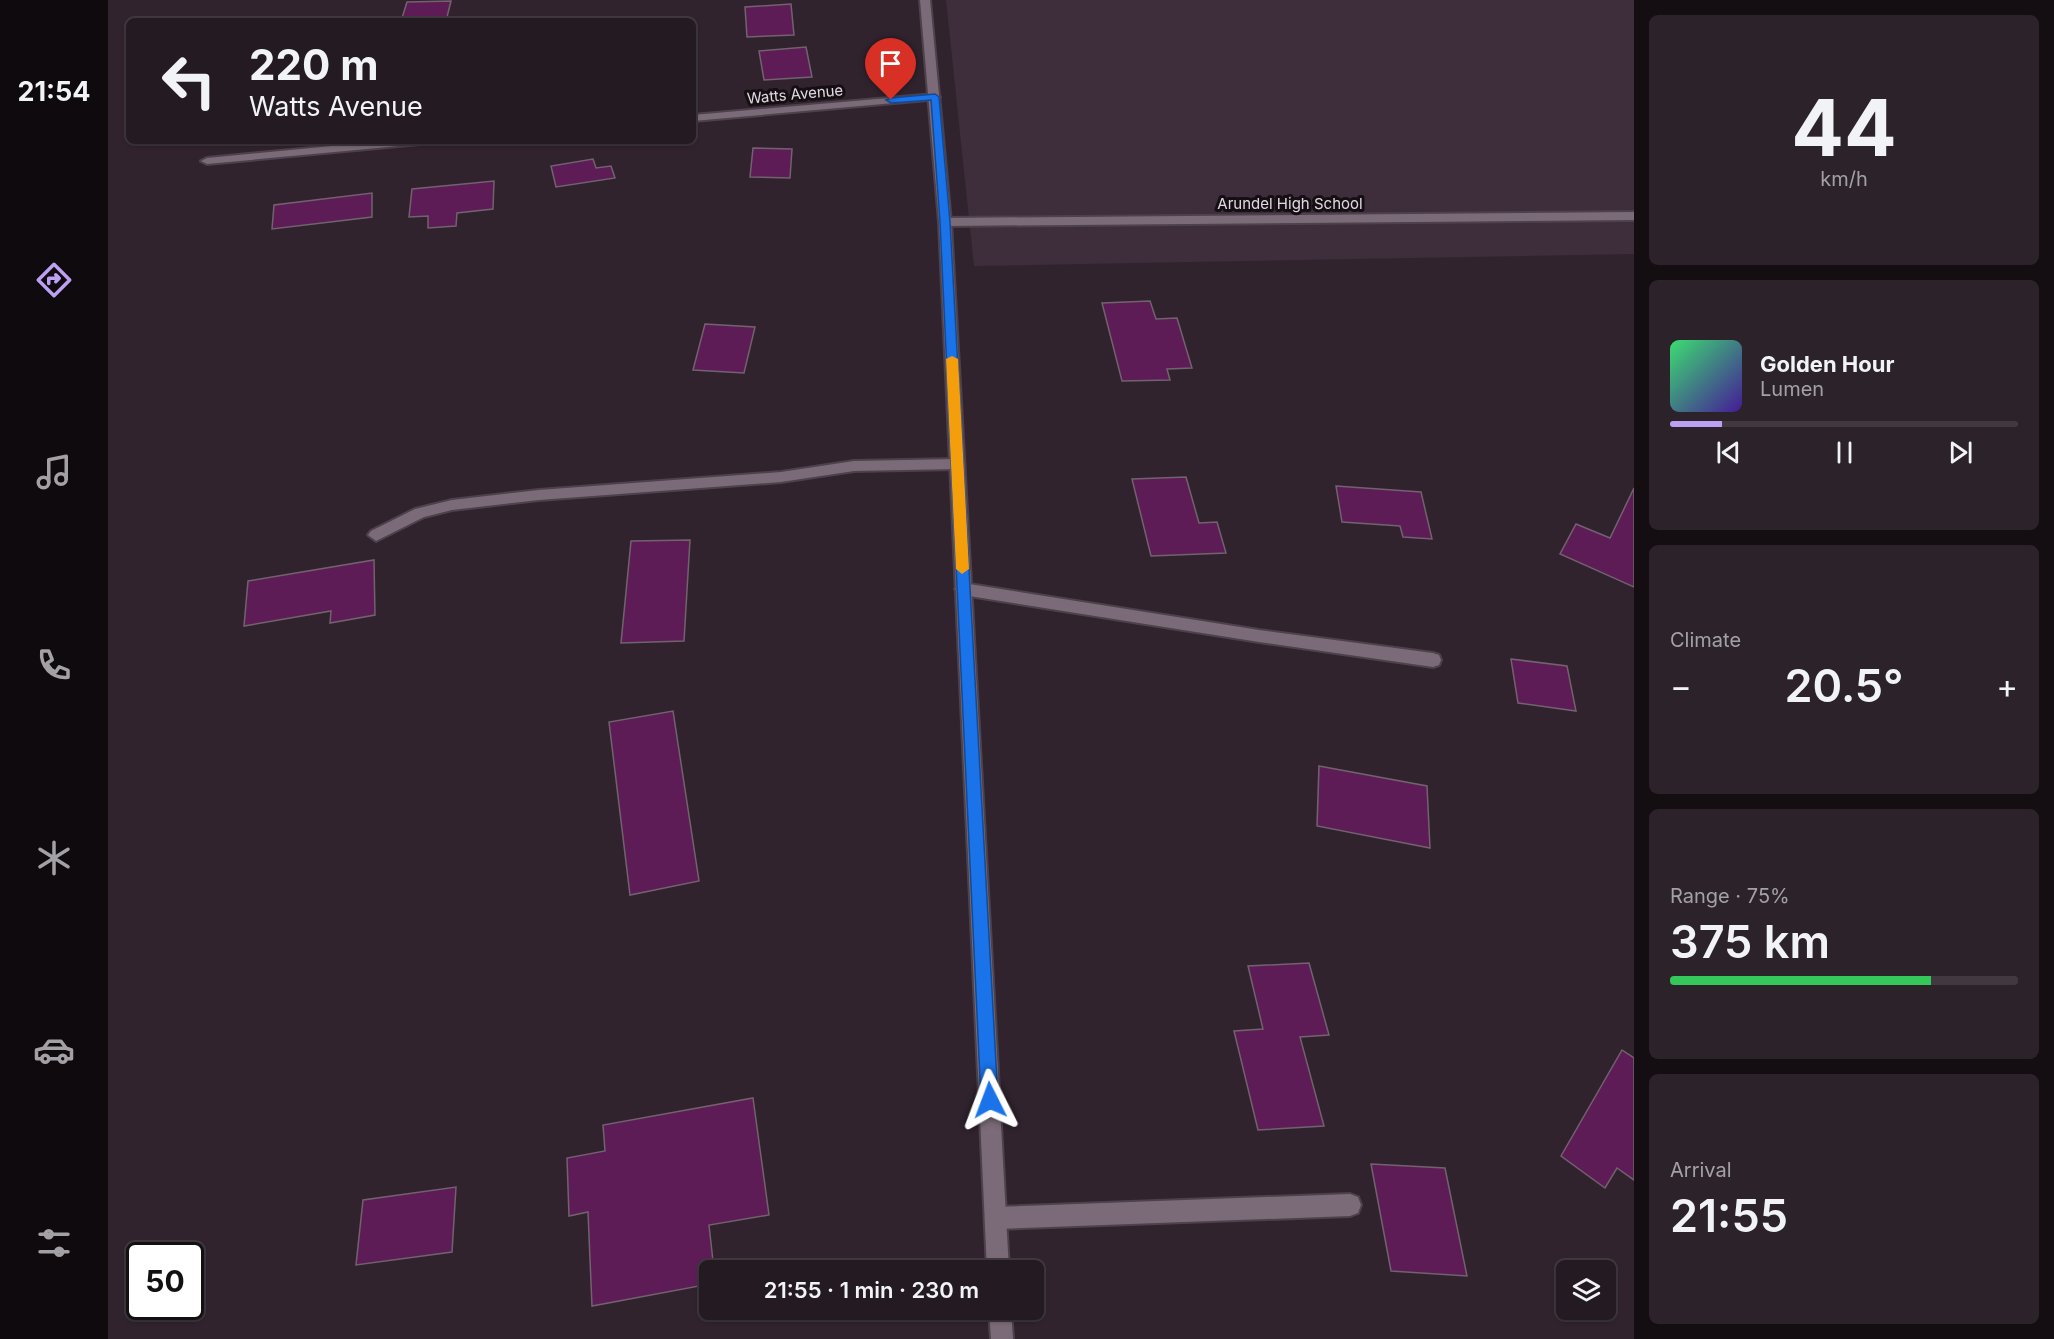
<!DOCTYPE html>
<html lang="en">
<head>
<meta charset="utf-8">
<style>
  :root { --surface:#241a22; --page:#2c232a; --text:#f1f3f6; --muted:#a3a1a5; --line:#413840; --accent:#bca0f2 }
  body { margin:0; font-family:Inter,sans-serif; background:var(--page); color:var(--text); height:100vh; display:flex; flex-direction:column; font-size:22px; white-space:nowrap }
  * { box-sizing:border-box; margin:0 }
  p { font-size:20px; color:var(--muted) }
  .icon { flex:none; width:33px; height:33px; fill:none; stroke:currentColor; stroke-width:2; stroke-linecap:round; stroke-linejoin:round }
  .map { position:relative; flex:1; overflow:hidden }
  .details { display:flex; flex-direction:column; gap:15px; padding:15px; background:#140e13; width:420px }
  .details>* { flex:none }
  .hud { position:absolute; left:18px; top:18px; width:570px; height:126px; border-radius:9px; box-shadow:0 2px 4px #0004,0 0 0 2px var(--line); background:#241a22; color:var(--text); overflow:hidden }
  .fabs { position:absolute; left:1448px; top:1260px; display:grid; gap:12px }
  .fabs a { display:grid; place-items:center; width:60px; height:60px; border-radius:9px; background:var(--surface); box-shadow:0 2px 4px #0004,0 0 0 2px var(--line); font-size:30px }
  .speed { position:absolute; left:18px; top:1242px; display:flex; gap:12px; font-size:30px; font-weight:700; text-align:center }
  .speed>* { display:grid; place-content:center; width:78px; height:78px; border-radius:50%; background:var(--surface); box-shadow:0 2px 4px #0004,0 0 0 2px var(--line); line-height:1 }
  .speed .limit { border:3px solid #111; border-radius:9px; background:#fff; color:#111 }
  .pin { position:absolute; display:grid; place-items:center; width:51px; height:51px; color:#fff; margin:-62px -26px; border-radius:50% 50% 50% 0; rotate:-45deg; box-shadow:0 0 6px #0007 }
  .pin .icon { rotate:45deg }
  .me { position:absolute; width:66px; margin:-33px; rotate:357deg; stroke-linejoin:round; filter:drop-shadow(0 0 4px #0008) }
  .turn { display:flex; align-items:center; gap:21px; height:126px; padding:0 24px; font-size:27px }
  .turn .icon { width:78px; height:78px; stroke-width:2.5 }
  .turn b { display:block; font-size:42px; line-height:51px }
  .big { font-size:45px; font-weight:600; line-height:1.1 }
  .details .widget { flex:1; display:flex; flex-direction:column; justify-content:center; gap:9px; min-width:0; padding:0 21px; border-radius:9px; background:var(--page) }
  .details .dial { align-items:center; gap:0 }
  .dial b { font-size:78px; line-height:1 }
  .song { display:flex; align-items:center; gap:18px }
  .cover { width:72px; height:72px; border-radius:9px; background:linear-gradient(135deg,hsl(140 70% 55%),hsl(260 70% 35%)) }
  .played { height:6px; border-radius:3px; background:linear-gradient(90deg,var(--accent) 15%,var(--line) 15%) }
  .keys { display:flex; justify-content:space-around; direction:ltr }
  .heat { display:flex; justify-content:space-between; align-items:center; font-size:33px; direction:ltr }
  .charge { height:9px; border-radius:4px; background:linear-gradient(90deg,#34c759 75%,var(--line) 0) }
  .trip { position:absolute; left:591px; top:1260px; width:345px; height:60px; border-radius:9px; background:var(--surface); box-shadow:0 2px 4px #0004,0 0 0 2px var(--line); font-weight:600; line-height:60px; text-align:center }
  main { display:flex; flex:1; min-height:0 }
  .tabs { display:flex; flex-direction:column; width:108px; justify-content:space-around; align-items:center; background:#0e0a0e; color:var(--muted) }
  .tabs .icon { width:42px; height:42px }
  .tabs .selected { color:var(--accent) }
  .tabs b { font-size:27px; color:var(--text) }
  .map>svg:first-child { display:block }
</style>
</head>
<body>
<main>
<nav class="tabs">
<b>21:54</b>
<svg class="icon selected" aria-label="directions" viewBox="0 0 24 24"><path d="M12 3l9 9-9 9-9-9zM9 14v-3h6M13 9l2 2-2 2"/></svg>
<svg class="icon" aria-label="music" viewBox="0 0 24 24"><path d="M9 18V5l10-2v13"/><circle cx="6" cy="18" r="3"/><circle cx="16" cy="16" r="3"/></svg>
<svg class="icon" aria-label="phone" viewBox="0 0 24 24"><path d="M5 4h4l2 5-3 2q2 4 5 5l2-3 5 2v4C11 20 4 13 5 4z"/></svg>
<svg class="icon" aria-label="climate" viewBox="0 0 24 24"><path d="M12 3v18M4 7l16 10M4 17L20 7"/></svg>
<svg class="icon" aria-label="car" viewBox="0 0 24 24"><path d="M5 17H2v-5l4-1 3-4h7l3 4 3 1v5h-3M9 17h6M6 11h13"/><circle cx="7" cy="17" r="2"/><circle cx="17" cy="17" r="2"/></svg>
<svg class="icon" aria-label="filters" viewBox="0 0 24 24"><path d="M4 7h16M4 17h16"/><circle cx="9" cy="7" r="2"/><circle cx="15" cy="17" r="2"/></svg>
</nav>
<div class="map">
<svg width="1526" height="1339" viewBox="0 0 1526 1339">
  <rect width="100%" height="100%" fill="#30232e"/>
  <polygon fill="#3e2d3b" points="838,0 1526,0 1526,254 866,266"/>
  <g fill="#5e1c57" stroke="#71626e" stroke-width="1.5">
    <polygon points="343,1 339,17 294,18 299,2"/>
    <polygon points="683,4 686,35 639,37 637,7"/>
    <polygon points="698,47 704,77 656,80 651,51"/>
    <polygon points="645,148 684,149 682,178 642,177"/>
    <polygon points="485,159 488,168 503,166 507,178 448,187 443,166"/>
    <polygon points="386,181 385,209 349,213 348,226 320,228 320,216 301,217 304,189"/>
    <polygon points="264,193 264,217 164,229 166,205"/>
    <polygon points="1042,301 1048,319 1069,318 1084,368 1059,369 1062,380 1014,381 994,303"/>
    <polygon points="597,324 647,327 636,373 585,370"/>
    <polygon points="1078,477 1091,523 1109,522 1118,553 1043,556 1024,479"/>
    <polygon points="1228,486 1313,492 1324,539 1295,537 1292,526 1234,522"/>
    <polygon points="1526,488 1526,587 1452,554 1468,524 1502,538"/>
    <polygon points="582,540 576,641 513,643 523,541"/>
    <polygon points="266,560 267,615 222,623 223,611 136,626 140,581"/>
    <polygon points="1403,659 1459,666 1468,711 1410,703"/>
    <polygon points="565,711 591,881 522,895 501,722"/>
    <polygon points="1211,766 1319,786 1322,848 1209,826"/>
    <polygon points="1201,963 1221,1035 1192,1037 1216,1126 1150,1130 1126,1031 1155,1029 1140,966"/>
    <polygon points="1514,1050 1526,1058 1526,1180 1509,1168 1497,1188 1453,1156"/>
    <polygon points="645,1098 661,1215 601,1225 606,1270 602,1270 602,1284 484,1306 480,1212 461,1216 459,1158 497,1151 495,1125"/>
    <polygon points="1263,1164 1337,1168 1359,1276 1283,1271"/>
    <polygon points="348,1187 344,1252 248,1265 255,1200"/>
  </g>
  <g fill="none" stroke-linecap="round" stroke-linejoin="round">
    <defs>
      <g id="service">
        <polygon points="849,459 856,464 849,469 746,471 673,482 431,500 344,510 316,517 268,541 260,535 263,531 307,509 344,500 431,490 673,472 746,461"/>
        <polygon points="855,583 1151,630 1325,653 1331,655 1333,660 1331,665 1325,667 1151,642 855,595 847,589"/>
        <polygon points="1242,1194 1250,1197 1253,1205 1250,1213 1242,1216 888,1229 880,1226 877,1218 880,1210 888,1207"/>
      </g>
      <g id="minor">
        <polygon points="827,94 832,97 831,99 585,121 585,115"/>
        <polygon points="275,141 318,141 312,144 99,164 93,161 99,158"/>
        <polygon points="1526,212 1526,220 837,226 831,222 837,218"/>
      </g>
      <g id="secondary">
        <polygon points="812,0 822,0 843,222 901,1270 879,1270 831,222"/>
        <polygon points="881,1310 903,1310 905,1339 883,1339"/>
      </g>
    </defs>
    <use href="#service" stroke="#4d414b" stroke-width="4"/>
    <use href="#minor" stroke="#4d414b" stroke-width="4"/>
    <use href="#secondary" stroke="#4d414b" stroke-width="4"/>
    <use href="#service" fill="#7b6b78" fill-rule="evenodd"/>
    <use href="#minor" fill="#7b6b78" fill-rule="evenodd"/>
    <use href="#secondary" fill="#7b6b78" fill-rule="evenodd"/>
  </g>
  <polygon fill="#1a73e8" stroke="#114b97" stroke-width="1.5" points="827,94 831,97 842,222 890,1100 888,1106 882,1108 876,1106 873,1100 832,222 823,100 783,103 778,100 783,98"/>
  <polygon fill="#f59e0b" points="844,356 850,359 861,569 854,574 848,569 838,359"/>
  <g text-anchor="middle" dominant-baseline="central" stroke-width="6" stroke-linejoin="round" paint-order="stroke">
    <g font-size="15" fill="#e2d9e0" stroke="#150f14">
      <text transform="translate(687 94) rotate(-5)">Watts Avenue</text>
      <text x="1182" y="203">Arundel High School</text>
    </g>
  </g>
</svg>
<div class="fabs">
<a><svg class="icon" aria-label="layers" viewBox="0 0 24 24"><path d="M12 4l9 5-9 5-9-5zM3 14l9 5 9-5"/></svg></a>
</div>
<div class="speed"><div class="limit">50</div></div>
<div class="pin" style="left:783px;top:100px;background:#d93025"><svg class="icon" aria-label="arrive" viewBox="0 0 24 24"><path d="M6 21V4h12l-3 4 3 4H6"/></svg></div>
<svg class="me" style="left:882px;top:1100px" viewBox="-20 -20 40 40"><path d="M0-17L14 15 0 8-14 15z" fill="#1a73e8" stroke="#fff" stroke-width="4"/></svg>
<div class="trip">21:55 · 1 min · 230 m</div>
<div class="hud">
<div class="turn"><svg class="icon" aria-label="left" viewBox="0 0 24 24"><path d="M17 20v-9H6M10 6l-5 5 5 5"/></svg><div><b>220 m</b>Watts Avenue</div></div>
</div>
</div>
<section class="details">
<div class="widget dial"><b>44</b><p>km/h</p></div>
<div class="widget">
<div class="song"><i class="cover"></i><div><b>Golden Hour</b><p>Lumen</p></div></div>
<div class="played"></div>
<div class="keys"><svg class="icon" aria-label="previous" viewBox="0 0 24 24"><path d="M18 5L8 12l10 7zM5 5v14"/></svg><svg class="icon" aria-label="pause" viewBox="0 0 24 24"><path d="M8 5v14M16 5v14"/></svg><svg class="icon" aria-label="next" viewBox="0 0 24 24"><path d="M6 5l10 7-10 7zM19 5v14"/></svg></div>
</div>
<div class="widget"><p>Climate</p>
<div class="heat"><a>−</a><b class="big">20.5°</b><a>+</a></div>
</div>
<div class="widget"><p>Range · 75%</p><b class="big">375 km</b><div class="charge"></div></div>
<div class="widget"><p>Arrival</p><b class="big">21:55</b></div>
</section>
</main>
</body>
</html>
